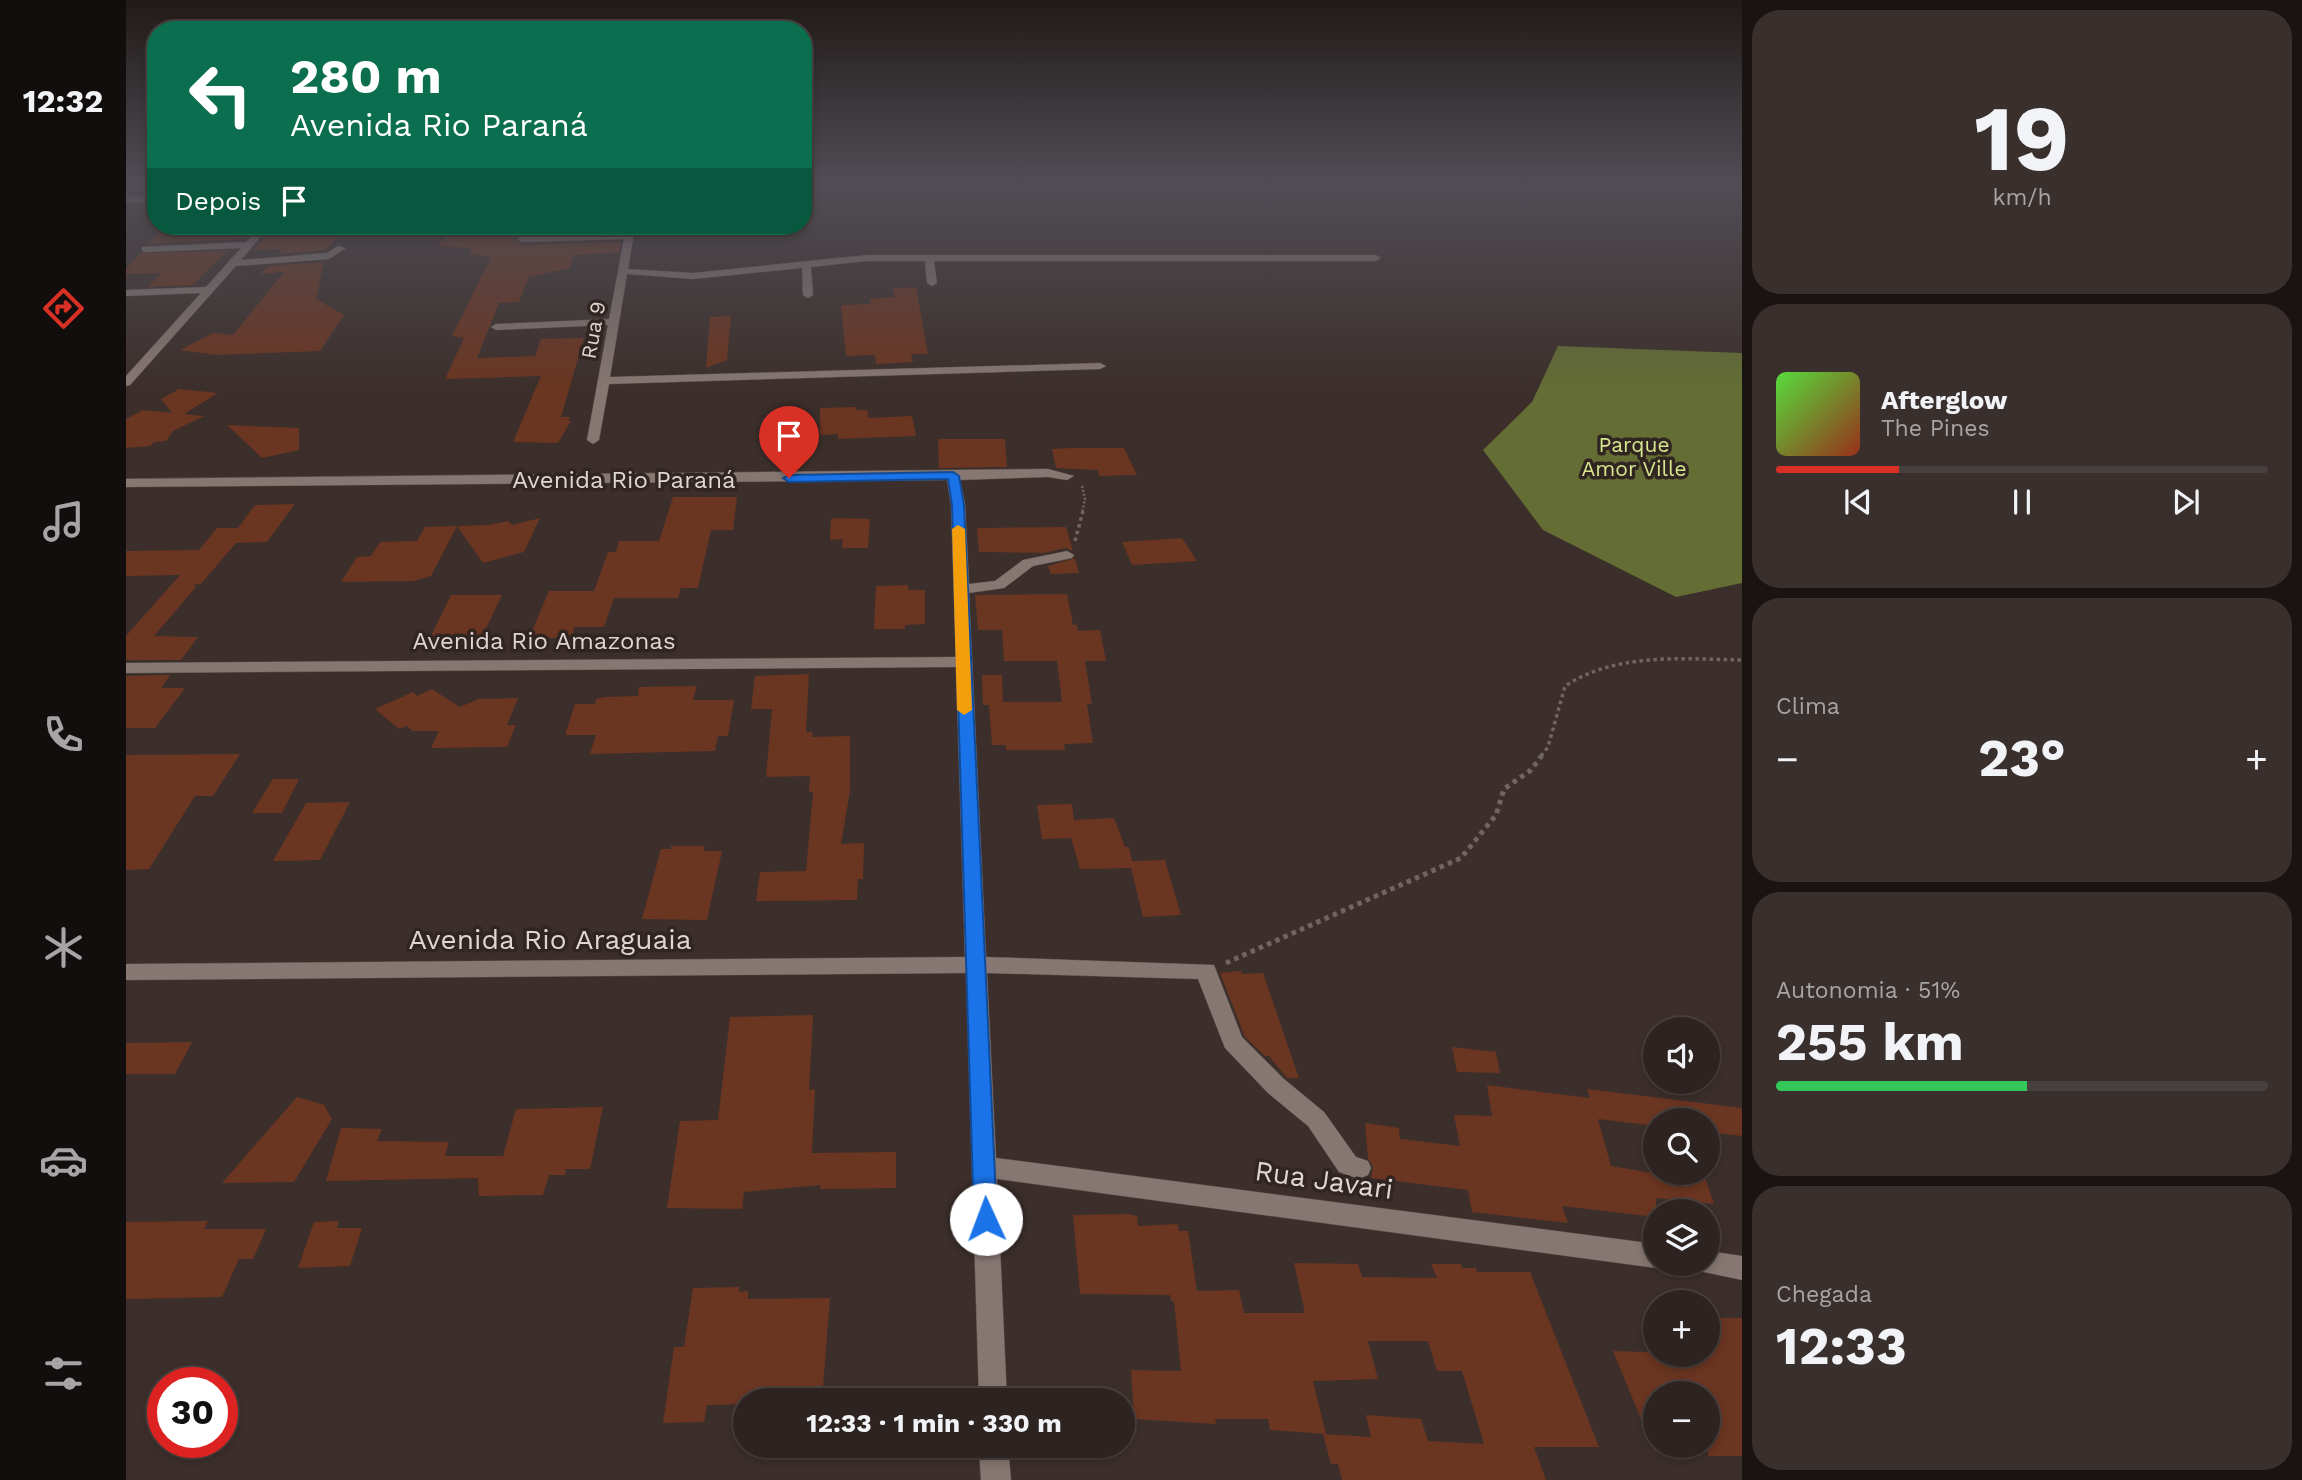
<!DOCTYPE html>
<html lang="pt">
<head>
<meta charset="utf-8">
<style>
  :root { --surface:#2d2320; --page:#392f2d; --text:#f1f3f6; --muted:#a7a4a5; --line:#48403e; --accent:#d93025 }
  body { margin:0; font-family:"Work Sans",sans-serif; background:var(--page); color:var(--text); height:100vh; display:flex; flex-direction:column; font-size:26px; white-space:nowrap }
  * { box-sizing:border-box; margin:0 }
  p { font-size:23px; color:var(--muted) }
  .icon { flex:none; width:38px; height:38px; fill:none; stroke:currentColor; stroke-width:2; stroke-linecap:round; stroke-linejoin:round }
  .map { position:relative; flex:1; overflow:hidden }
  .panel { display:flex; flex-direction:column; gap:10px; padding:10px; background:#191312; width:560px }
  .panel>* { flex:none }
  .guide { position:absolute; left:21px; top:21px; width:665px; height:214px; border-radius:28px; box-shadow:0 4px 10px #0003,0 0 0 2px var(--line); background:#0b6e4f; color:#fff; overflow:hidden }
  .buttons { position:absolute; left:1517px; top:1017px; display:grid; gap:14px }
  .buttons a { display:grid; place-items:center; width:77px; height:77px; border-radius:50%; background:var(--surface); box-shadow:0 4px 10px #0003,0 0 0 2px var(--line); font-size:35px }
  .speed { position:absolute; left:21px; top:1367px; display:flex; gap:14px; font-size:35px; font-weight:700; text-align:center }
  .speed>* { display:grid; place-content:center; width:91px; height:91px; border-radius:50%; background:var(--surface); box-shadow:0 4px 10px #0003,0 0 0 2px var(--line); line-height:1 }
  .speed .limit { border:10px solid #d22; background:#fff; color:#111 }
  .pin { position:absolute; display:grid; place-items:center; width:60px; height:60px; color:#fff; margin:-72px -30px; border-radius:50% 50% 50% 0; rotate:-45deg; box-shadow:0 0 7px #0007 }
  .pin .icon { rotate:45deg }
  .me { position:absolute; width:77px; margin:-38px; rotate:358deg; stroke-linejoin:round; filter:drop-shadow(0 0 5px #0008) }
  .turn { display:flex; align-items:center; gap:24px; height:147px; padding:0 28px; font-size:32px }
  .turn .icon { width:91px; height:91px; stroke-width:2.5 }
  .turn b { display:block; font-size:49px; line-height:60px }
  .then { display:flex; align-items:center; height:66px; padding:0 28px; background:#0003; gap:14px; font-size:26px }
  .big { font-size:52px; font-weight:700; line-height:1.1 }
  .panel .tile { flex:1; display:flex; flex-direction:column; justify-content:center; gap:10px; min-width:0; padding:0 24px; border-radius:28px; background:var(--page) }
  .panel .dial { align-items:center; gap:0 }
  .dial b { font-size:91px; line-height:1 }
  .song { display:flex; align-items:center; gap:21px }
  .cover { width:84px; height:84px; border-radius:10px; background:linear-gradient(135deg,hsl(110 70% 55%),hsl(10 70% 35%)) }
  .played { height:7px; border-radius:4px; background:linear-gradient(90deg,var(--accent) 25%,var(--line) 25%) }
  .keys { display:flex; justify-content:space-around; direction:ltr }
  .heat { display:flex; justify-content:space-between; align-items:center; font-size:38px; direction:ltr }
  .charge { height:10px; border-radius:5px; background:linear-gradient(90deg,#34c759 51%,var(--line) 0) }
  .trip { position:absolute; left:607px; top:1388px; width:402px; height:70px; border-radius:35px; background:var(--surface); box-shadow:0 4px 10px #0003,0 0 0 2px var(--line); font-weight:700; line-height:70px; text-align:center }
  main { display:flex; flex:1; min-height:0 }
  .tabs { display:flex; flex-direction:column; width:126px; justify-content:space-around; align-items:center; background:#120e0d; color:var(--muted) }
  .tabs .icon { width:49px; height:49px }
  .tabs .current { color:var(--accent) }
  .tabs b { font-size:32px; color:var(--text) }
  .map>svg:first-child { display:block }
</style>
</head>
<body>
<main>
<nav class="tabs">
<b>12:32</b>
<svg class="icon current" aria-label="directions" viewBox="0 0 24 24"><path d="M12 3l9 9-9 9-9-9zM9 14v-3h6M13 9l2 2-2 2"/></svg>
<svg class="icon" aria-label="music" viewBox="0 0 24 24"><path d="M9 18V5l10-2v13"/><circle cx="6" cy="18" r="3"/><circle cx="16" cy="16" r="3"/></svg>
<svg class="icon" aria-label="phone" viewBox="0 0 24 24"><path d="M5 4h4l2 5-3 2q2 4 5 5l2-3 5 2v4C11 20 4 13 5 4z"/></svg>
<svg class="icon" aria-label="climate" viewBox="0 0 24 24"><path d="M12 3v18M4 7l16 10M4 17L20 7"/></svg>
<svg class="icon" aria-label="car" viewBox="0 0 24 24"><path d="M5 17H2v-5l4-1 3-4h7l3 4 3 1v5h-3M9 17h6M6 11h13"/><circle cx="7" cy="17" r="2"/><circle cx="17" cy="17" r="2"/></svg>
<svg class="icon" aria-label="filters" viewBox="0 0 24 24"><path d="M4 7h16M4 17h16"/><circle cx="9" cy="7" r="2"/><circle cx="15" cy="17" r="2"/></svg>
</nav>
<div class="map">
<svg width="1616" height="1480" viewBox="0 0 1616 1480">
  <rect width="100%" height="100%" fill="#3c2f2b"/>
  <polygon fill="#636d34" points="1432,346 1616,353 1616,583 1550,597 1417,530 1357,450 1406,402"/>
  <g fill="#6a3521">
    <polygon points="82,226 132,226 119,239 23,244 35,230 79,229"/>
    <polygon points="147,226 220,226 200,250 152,254 157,249 127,250"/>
    <polygon points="325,226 425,226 424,228 497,226 497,230 396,233 390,237 389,240 396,245 495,242 493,253 448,255 444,268 403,277 393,302 373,303 351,358 409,356 415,339 458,338 435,417 444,417 442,421 445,421 432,443 387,442 415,376 319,379 338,338 326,336 365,257 343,254 346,248 313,246"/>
    <polygon points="101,251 67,285 22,287 35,273 0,274 0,269 15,253"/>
    <polygon points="198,262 190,299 218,315 194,351 90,355 54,350 87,333 107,335 158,272 134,274 142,266"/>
    <polygon points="790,287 802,354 785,354 787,362 750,364 749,355 720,356 715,305 745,304 743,299 769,297 767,288"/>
    <polygon points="605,316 601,360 580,368 584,317"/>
    <polygon points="53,389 92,393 58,414 78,416 47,431 40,441 28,442 24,446 0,448 0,419 17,410 46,413 35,399"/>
    <polygon points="730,407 730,410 741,410 743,418 786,416 790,436 712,439 712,434 694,435 694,408"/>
    <polygon points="101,425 173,428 173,450 136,458"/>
    <polygon points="812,439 879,439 881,467 813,468"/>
    <polygon points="947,448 998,448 1011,475 973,476 972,470 930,468 926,449"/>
    <polygon points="547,497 611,497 607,530 585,530 572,588 555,588 552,598 488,598 478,627 448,627 446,638 403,638 423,591 468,591 482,552 490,552 493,541 533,541"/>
    <polygon points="169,504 141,542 110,543 75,584 67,585 70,587 28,636 72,637 55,660 0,660 0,636 54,575 0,576 0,551 73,550 91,528 112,528 129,505"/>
    <polygon points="414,518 398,552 357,563 331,526 305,576 288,581 215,582 231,557 245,556 254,542 291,541 299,527 363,525 382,521 386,525"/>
    <polygon points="712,518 744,519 742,548 716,548 717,539 704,540 705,519"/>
    <polygon points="940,527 947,551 940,548 917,553 853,552 851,528"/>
    <polygon points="1056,538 1071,561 1006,565 996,542"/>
    <polygon points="949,558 953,573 925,574 922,566"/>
    <polygon points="782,585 782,590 799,590 799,624 779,625 779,629 748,629 750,586"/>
    <polygon points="941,594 947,625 951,625 952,631 974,630 980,661 959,661 966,704 961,704 967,743 938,744 939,750 880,750 880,745 866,745 863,705 857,705 856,675 876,675 877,702 936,702 931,661 878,661 876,630 852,630 849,595"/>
    <polygon points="325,595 376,595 354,641 302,642"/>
    <polygon points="683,674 680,732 687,732 686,737 724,736 724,791 715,844 738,843 737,879 732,879 731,900 630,901 634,872 680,871 687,792 683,792 684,776 640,777 646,709 625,709 629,676"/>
    <polygon points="44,675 35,688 59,688 29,728 0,728 0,676"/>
    <polygon points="571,686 567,700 608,700 602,736 592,736 589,751 464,754 470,735 439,735 449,704 469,704 470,699 479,697 512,696 513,687"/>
    <polygon points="306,689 334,707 353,699 392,698 381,725 390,725 381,747 305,748 313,731 287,731 280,726 273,729 249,709 287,692 291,696"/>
    <polygon points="114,754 87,796 69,796 23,869 0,870 0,755"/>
    <polygon points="147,779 173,779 156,813 126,813"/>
    <polygon points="224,802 194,860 147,861 180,803"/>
    <polygon points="946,804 948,820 988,818 999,847 1003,847 1006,861 1039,860 1055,915 1017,917 1005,868 954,869 945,838 916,839 911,805"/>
    <polygon points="545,846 579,846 577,851 596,851 581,920 516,919 535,849 545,849"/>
    <polygon points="1115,971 1116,974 1137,973 1173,1078 1161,1078 1143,1056 1139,1056 1119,1037 1094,973"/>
    <polygon points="687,1015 683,1090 689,1089 686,1153 770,1152 770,1188 694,1189 695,1185 618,1192 616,1209 541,1208 554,1121 592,1120 604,1017"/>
    <polygon points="66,1042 49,1074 0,1074 0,1043"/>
    <polygon points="1326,1047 1370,1052 1374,1073 1331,1072"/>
    <polygon points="1361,1085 1464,1098 1461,1089 1616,1108 1616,1136 1582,1132 1582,1120 1530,1120 1530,1126 1472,1119 1485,1166 1520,1172 1577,1172 1588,1204 1530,1198 1530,1217 1436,1206 1442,1223 1346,1212 1342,1190 1245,1178 1247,1167 1242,1158 1239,1123 1273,1128 1274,1139 1334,1146 1328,1115 1366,1116"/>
    <polygon points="171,1097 198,1105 206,1119 168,1182 96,1183"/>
    <polygon points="477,1107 464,1169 440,1169 439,1175 423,1175 417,1195 353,1196 352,1178 200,1181 215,1128 256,1129 251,1141 323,1142 319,1156 377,1156 390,1109"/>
    <polygon points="1002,1214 1011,1216 1012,1226 1052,1224 1053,1231 1062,1231 1071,1291 1113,1290 1118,1313 1179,1313 1168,1263 1232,1264 1236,1277 1311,1278 1305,1264 1335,1264 1336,1268 1350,1268 1351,1272 1404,1272 1473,1447 1408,1447 1420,1480 1216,1480 1212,1464 1205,1464 1197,1434 1245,1437 1240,1415 1295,1419 1302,1441 1358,1444 1336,1371 1311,1371 1302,1341 1242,1341 1252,1379 1187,1381 1200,1434 1144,1430 1142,1419 1089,1419 1090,1424 1008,1419 1005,1370 1055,1371 1048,1301 1045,1301 1044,1295 954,1294 947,1215"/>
    <polygon points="82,1221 78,1229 140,1229 127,1259 113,1259 96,1297 0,1299 0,1222"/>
    <polygon points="213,1221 211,1228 236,1228 224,1266 172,1268 188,1222"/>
    <polygon points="613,1287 613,1292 622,1291 622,1299 704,1298 696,1400 620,1400 620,1404 581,1405 578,1422 537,1423 548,1347 558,1347 567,1288"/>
    <polygon points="1582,1318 1616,1318 1616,1456 1582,1456 1582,1393 1530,1393 1529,1453 1487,1351 1582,1354"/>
  </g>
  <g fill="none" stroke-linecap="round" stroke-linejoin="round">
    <defs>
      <g id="minor">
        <polygon points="692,182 711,182 677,189 677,185"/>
        <polygon points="30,196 30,202 0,203 0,197"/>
        <polygon points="135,226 144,226 115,260 201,253 212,246 220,248 203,259 110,266 4,385 0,386 0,376 75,293 0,296 0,290 80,287 115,248 19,252 16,251 16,247 120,242"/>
        <polygon points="501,226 509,226 502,269 567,273 741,255 1250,255 1255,258 1250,261 808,261 811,283 806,286 801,283 799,261 741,261 685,267 687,295 682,298 677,295 676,268 567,279 501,274 484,377 974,363 980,366 974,369 483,384 473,440 467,444 461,440 482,325 370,330 365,327 370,324 483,319 498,239 396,242 391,239 396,236 499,233"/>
        <polygon points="922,469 948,476 941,480 922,477 834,480 839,504 843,584 869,581 897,560 941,551 948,555 946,558 907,566 878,588 843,593 860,957 1088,965 1116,1037 1158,1079 1198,1112 1230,1157 1242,1161 1245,1168 1242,1175 1233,1179 1213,1172 1182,1126 1142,1093 1099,1048 1072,979 861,973 870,1158 1530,1244 1530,1264 1539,1264 1530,1268 871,1179 881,1400 853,1400 840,973 0,980 0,964 839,957 830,667 0,673 0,663 830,657 825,504 821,480 0,487 0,479"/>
        <polygon points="1582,1251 1616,1256 1616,1280 1573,1271 1569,1264 1582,1264"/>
        <polygon points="853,1446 882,1446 885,1480 855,1480"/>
      </g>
    </defs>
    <use href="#minor" stroke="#574c49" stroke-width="1"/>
    <polyline stroke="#706561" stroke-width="2.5" stroke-dasharray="2 2" stroke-linecap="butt" points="956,486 959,499 956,513"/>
    <g stroke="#706561" stroke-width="3.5" stroke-dasharray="3.5 3.5" stroke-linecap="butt">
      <polyline points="949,541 957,511"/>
      <path d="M1415,756L1422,747L1439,686C1491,652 1557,659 1616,660"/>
    </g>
    <polyline stroke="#706561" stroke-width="5" stroke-dasharray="4.5 4.5" stroke-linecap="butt" points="1100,963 1335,858 1370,815 1378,789 1405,770 1417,754"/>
    <use href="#minor" fill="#867772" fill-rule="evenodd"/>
  </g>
  <linearGradient id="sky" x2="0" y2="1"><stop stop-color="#211a18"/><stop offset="0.47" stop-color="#504d55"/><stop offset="1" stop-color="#504d55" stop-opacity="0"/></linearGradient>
  <rect width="1616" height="389" fill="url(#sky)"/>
  <polygon fill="#1a73e8" stroke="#114b97" stroke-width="2" points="827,472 833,476 838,505 871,1219 868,1226 860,1229 852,1226 848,1219 826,505 822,479 663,482 657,478 663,475"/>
  <polygon fill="#f59e0b" points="832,525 839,529 846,710 838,715 831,710 826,529"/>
  <g text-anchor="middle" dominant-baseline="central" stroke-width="7" stroke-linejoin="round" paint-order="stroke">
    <g font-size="21" fill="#ded6d3" stroke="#312521">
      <text transform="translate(467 330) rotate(-80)">Rua 9</text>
    </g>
    <g font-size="21" fill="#d5e68f" stroke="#312521">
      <text x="1508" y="444">Parque<tspan x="1508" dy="24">Amor Ville</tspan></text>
    </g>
    <g font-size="24" fill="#ded6d3" stroke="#312521">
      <text x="498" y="480">Avenida Rio Paraná</text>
      <text x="418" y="641">Avenida Rio Amazonas</text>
    </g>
    <g font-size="28" fill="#ded6d3" stroke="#312521">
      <text x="424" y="939">Avenida Rio Araguaia</text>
      <text transform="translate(1198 1180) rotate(8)">Rua Javari</text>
    </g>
  </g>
</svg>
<div class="buttons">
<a><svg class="icon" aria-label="sound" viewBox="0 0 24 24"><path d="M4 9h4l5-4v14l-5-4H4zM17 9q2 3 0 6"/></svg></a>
<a><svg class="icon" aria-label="search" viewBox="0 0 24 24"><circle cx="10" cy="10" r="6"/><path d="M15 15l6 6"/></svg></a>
<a><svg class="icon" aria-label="layers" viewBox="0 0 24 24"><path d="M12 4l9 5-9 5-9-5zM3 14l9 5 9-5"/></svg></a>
<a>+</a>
<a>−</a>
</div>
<div class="speed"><div class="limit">30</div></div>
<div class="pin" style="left:663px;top:478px;background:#d93025"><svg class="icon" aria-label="arrive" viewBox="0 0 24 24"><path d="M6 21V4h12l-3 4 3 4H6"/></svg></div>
<svg class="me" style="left:860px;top:1219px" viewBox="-20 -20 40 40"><circle r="19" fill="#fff"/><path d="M0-13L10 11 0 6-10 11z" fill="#1a73e8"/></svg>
<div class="trip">12:33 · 1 min · 330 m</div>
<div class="guide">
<div class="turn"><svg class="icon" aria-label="left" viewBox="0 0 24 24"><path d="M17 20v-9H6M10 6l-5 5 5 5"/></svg><div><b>280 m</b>Avenida Rio Paraná</div></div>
<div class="then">Depois<svg class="icon" aria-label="arrive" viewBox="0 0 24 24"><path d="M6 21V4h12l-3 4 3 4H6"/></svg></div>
</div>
</div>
<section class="panel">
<div class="tile dial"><b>19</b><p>km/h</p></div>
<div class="tile">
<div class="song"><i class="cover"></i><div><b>Afterglow</b><p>The Pines</p></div></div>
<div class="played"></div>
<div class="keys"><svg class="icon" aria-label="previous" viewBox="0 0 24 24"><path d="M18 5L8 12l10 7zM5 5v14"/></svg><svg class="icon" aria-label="pause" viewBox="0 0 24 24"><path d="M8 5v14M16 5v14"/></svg><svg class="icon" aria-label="next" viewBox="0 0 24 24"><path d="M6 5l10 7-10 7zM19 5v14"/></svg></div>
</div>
<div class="tile"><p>Clima</p>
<div class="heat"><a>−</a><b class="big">23°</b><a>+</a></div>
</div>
<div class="tile"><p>Autonomia · 51%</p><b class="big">255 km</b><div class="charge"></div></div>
<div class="tile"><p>Chegada</p><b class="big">12:33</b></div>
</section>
</main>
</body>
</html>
